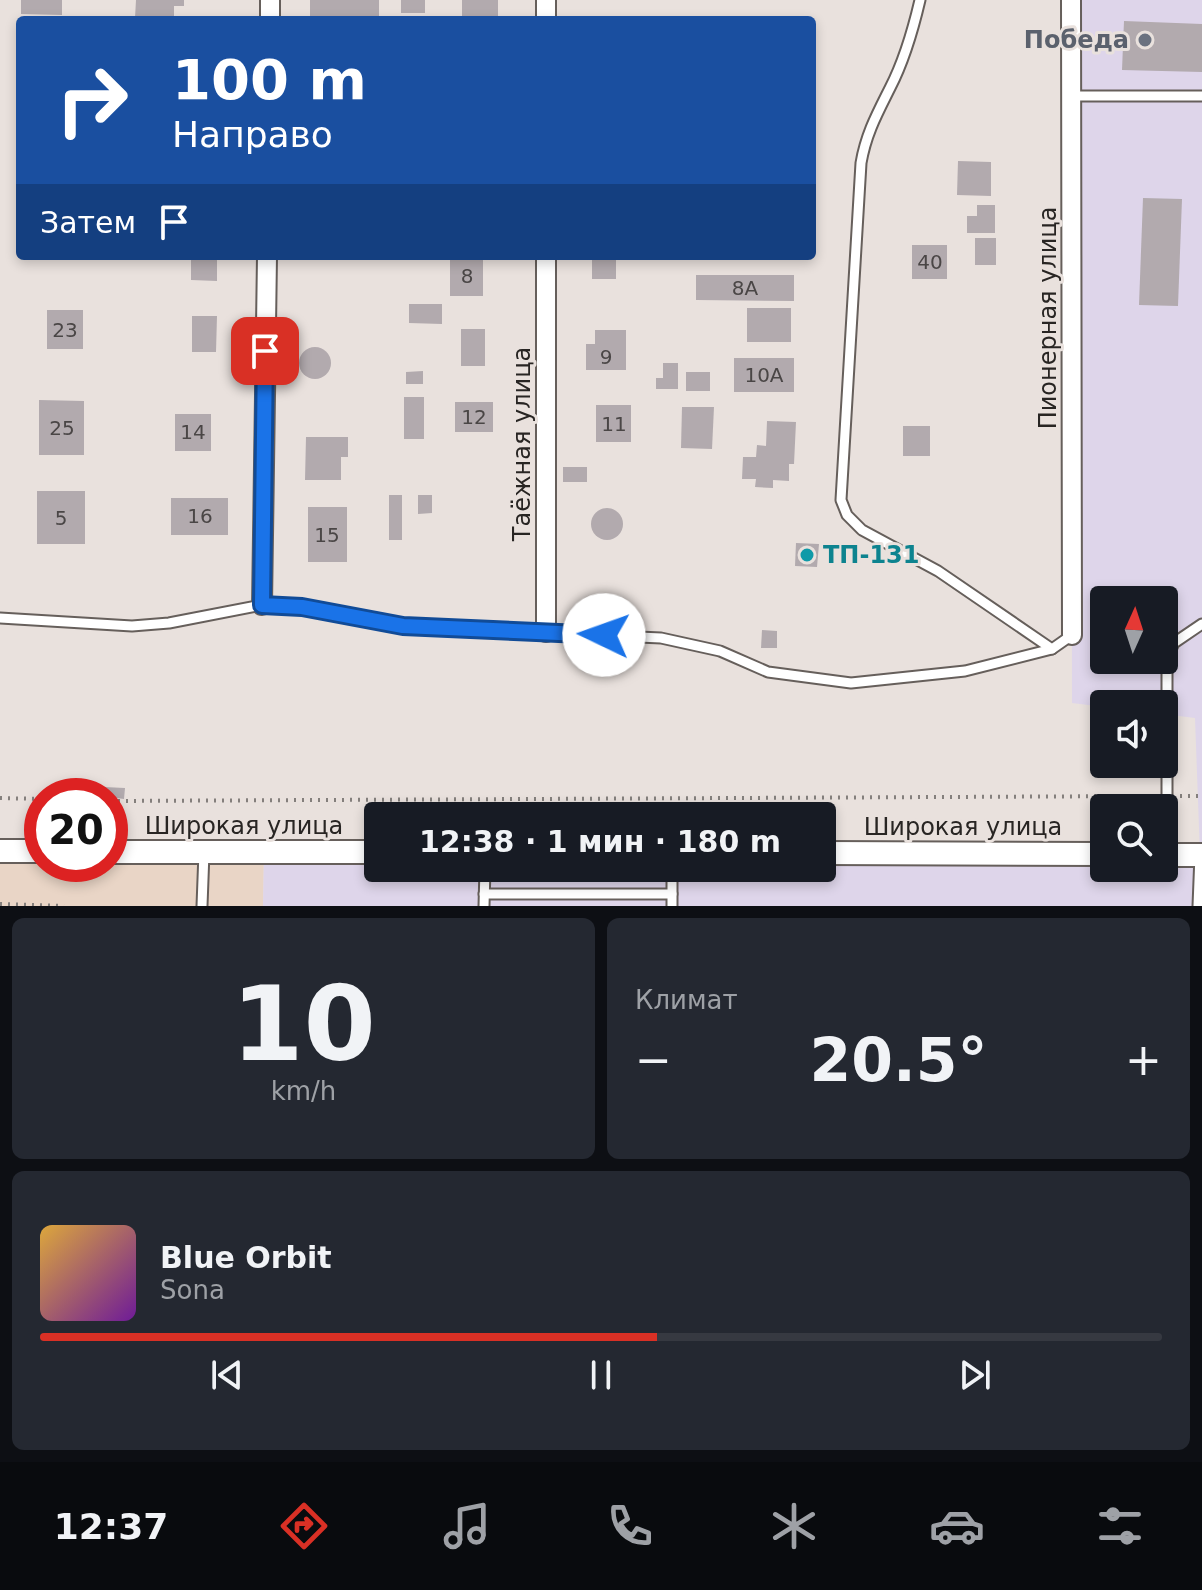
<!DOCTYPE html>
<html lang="ru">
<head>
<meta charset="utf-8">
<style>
  :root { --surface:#171b24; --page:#242831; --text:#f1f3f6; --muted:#9ea1a6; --line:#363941; --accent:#d93025 }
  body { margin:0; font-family:"DejaVu Sans",sans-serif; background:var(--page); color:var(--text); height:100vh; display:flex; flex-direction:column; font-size:30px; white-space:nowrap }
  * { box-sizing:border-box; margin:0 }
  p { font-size:26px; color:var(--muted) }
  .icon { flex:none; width:44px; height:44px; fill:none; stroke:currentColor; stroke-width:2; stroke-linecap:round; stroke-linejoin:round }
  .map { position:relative; height:906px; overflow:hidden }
  .sheet { display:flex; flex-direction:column; gap:12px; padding:12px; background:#0d0f14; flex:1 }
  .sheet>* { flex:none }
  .top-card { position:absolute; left:16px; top:16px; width:800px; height:244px; border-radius:8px; box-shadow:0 4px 12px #0003; background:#1a4fa0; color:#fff; overflow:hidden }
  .needle { width:52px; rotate:3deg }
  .fabs { position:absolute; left:1090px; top:586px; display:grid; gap:16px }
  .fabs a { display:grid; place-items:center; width:88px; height:88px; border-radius:8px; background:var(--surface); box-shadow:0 4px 12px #0003; font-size:40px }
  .speed { position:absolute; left:24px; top:778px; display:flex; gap:16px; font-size:40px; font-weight:700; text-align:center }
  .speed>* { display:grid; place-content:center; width:104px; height:104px; border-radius:50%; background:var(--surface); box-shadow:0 4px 12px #0003; line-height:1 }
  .speed .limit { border:12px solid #d22; background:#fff; color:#111 }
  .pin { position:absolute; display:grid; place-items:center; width:68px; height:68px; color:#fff; margin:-34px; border-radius:16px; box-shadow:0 4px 12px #0006 }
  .me { position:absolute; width:88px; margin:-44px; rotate:273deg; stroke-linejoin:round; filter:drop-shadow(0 0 6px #0008) }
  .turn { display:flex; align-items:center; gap:28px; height:168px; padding:0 24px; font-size:36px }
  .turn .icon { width:104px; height:104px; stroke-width:2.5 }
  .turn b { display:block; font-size:56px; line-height:68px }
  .then { display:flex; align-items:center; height:76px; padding:0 24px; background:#0003; gap:16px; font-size:30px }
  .big { font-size:60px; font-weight:800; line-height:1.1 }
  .sheet .widget { flex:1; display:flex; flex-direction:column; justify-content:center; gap:12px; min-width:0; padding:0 28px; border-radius:12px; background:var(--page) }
  .sheet .dial { align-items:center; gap:0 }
  .dial b { font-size:104px; line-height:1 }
  .song { display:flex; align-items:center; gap:24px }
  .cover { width:96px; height:96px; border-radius:12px; background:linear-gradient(135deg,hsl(40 70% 55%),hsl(280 70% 35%)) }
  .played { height:8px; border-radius:4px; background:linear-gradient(90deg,var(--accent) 55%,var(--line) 55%) }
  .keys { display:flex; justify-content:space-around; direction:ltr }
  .heat { display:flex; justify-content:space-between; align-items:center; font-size:44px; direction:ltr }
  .sheet .tiles { flex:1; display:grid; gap:12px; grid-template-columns:1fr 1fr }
  .widget:last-child { grid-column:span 2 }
  .trip { position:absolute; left:364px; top:802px; width:472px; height:80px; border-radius:8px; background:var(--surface); box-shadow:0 4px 12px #0003; font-weight:800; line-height:80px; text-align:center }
  .menu { display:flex; height:128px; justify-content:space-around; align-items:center; background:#090b0e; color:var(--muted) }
  .menu .icon { width:56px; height:56px }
  .menu .current { color:var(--accent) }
  .menu b { font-size:36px; color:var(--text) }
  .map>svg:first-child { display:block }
</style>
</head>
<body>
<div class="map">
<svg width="1202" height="906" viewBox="0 0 1202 906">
  <rect width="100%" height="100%" fill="#e9e1dd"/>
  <polygon fill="#e9d5c6" points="0,851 42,851 42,864 110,864 110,852 264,852 263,906 0,906"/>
  <path fill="#ded5ea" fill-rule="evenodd" d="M1071,0H1202V906H263L264,852H378V868H822V853L1104,854V868H1164V855H1200L1195,718L1164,714V704H1104V707L1072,703ZM1104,600H1164V660H1104Z"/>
  <g fill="#b2aaae">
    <polygon points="21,0 62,0 62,15 21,14"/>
    <polygon points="136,0 184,0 184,6 174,6 174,19 135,18"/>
    <polygon points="310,0 379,0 379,18 310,17"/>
    <rect x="401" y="0" width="24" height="13"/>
    <rect x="462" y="0" width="36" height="20"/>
    <polygon points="1124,21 1202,24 1202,72 1122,70"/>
    <polygon points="958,161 991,162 991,196 957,195"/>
    <polygon points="1143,198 1182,199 1178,306 1139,305"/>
    <polygon points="977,205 995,205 995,233 967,233 967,216 977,216"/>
    <rect x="975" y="238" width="21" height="27"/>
    <rect x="912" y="245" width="35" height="34"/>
    <polygon points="191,256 217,256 217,281 191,280"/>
    <rect x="450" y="256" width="33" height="40"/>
    <rect x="592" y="256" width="24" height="23"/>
    <polygon points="696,275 794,275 794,301 696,300"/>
    <polygon points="409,304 442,304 442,324 409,323"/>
    <rect x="747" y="308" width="44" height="34"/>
    <rect x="47" y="310" width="36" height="39"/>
    <polygon points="192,316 217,316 216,352 192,352"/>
    <rect x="461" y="329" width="24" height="37"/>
    <polygon points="595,330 626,330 626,370 586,370 586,344 595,344"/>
    <circle cx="315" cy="363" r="16"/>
    <rect x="734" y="358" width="60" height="34"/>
    <polygon points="663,363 678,363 678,389 656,389 656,378 663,378"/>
    <polygon points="423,371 423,384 406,384 406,372"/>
    <rect x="686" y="372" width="24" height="19"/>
    <rect x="404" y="397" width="20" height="42"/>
    <polygon points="39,400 84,401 84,455 39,455"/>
    <rect x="455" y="402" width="38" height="30"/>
    <rect x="596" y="405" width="35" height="37"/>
    <polygon points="682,407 714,407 712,449 681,448"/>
    <rect x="175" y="414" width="36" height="37"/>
    <polygon points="767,421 796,422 794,464 789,464 789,481 773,480 773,488 755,487 756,479 742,479 743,457 756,457 757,445 766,446"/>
    <rect x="903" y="426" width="27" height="30"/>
    <polygon points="306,437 348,437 348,457 341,457 341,480 305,480"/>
    <rect x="563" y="467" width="24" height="15"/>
    <rect x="37" y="491" width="48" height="53"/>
    <rect x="389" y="495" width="13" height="45"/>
    <polygon points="418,495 432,495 432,513 418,514"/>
    <rect x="171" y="498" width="57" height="37"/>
    <rect x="308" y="507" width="39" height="55"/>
    <circle cx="607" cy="524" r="16"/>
    <polygon points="796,543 819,544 817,567 795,566"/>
    <polygon points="762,630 777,631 777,648 761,648"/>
    <polygon points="104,787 125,788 124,799 103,796"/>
  </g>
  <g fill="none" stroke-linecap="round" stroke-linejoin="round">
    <defs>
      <g id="service">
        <path d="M920,0C913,30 904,61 890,88C877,114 866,134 861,163L841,500L847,515L862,530L938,571L1052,649L1072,635"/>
        <polyline points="1072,96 1202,96"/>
        <polyline points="0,618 132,626 169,623 262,605 302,607 403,626 661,638 720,651 768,672 851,683 965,671 1052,649"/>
        <polyline points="1167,855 1167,659 1174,643 1202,624"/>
        <polyline points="484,894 672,894"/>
        <polyline points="202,906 204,852"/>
        <polyline points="484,906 485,868"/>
        <polyline points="672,906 672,868"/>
        <polyline points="1198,906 1200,855"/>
      </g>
      <g id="minor">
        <polyline points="1071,0 1072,635"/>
        <polyline points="270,20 270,0"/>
        <polyline points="546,20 546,0"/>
        <polyline points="262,605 267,256"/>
        <polyline points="546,632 546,256"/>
      </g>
      <g id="tertiary">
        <polyline points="0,851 42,851"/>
        <polyline points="110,852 378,852"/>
        <polyline points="822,853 1104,854"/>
        <polyline points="1164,855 1202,855"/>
      </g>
    </defs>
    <use href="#service" stroke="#665f5b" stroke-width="13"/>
    <use href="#minor" stroke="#665f5b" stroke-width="22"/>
    <use href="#tertiary" stroke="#665f5b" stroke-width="26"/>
    <g stroke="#847f7c" stroke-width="4" stroke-dasharray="2 6" stroke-linecap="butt">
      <polyline points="1180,796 1202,796"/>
      <polyline points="0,798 42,799"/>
      <polyline points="110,801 1152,796"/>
      <polyline points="0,904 64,906"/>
    </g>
    <use href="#service" stroke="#fff" stroke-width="9"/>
    <use href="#minor" stroke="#fff" stroke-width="18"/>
    <use href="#tertiary" stroke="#fff" stroke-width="22"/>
  </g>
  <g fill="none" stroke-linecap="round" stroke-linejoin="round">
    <defs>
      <polyline id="route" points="265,351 262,605 302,607 403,626 604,635"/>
    </defs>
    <use href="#route" stroke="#114b97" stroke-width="20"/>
    <use href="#route" stroke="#1a73e8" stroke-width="14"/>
  </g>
  <circle fill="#6b7280" stroke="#e9e1dd" stroke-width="3" cx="1145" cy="40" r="8"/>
  <circle fill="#0f9aa8" stroke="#e9e1dd" stroke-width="3" cx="807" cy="555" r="8"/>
  <g text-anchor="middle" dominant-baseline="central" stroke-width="6" stroke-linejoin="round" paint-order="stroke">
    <g font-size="20" fill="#4a4646">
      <text x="930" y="262">40</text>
      <text x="467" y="276">8</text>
      <text x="745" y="288">8А</text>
      <text x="65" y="330">23</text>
      <text x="606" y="357">9</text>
      <text x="764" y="375">10А</text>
      <text x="474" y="417">12</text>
      <text x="614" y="424">11</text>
      <text x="62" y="428">25</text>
      <text x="193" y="432">14</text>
      <text x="200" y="516">16</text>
      <text x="61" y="518">5</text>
      <text x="327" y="535">15</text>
    </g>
    <g font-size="24" font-weight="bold" fill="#5b616d" stroke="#e9e1dd" text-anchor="end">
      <text x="1129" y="40">Победа</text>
    </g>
    <g font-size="24" fill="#282523" stroke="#e9e1dd">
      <text transform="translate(1048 318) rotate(-90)">Пионерная улица</text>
      <text transform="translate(522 444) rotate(-90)">Таёжная улица</text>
      <text x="244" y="826">Широкая улица</text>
      <text x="963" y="827">Широкая улица</text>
    </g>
    <g font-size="24" font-weight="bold" fill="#0d838f" stroke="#e9e1dd" text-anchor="start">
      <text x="823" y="555">ТП-131</text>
    </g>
  </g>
</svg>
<div class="fabs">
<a><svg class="needle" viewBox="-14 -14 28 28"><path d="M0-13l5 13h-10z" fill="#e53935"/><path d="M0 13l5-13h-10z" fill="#9ea1a6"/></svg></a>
<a><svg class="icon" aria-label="sound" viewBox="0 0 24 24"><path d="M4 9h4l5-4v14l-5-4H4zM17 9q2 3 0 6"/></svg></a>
<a><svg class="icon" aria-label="search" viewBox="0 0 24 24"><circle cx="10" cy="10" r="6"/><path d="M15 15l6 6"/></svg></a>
</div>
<div class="speed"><div class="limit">20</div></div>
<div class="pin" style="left:265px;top:351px;background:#d93025"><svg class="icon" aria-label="arrive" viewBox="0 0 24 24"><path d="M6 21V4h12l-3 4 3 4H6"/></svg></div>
<svg class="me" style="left:604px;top:635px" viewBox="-20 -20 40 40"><circle r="19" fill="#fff"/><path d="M0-13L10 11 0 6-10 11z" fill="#1a73e8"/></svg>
<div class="trip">12:38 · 1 мин · 180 m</div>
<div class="top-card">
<div class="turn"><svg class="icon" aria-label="right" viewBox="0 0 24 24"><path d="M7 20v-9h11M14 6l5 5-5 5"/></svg><div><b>100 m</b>Направо</div></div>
<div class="then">Затем<svg class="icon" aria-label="arrive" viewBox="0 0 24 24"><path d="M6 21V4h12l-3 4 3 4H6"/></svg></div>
</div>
</div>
<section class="sheet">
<div class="tiles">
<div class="widget dial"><b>10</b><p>km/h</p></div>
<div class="widget"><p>Климат</p>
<div class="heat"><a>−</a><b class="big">20.5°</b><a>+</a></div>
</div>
<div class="widget">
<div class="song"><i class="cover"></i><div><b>Blue Orbit</b><p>Sona</p></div></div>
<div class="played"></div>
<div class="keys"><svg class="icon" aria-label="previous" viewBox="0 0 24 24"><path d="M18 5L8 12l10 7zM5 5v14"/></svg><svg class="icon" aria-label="pause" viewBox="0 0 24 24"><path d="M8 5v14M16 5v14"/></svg><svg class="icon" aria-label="next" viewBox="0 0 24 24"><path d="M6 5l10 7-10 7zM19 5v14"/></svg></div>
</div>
</div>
</section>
<nav class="menu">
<b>12:37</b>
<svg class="icon current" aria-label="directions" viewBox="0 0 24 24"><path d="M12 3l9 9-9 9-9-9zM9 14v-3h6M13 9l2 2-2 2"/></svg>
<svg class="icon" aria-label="music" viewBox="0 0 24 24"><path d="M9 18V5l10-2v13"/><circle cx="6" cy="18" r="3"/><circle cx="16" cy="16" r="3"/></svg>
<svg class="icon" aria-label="phone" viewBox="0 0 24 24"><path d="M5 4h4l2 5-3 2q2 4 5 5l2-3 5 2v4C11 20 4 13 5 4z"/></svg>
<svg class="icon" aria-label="climate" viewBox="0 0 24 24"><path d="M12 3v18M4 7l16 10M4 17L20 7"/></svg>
<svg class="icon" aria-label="car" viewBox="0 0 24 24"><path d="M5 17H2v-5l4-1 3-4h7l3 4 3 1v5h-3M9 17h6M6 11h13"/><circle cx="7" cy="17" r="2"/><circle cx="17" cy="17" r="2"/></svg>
<svg class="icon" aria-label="filters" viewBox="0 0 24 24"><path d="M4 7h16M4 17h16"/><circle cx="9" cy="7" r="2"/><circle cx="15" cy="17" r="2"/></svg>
</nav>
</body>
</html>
